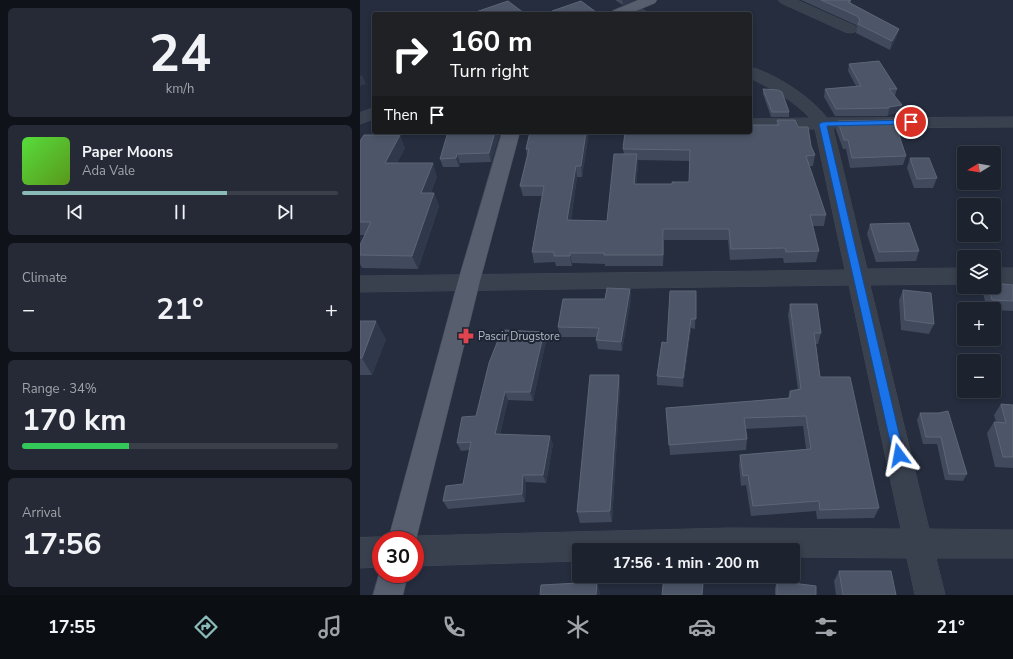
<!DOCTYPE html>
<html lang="en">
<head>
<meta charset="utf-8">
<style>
  :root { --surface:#1c222e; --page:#252a36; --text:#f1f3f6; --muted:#a0a4aa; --line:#3a3f4a; --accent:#8bbbb9 }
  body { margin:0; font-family:"Nunito Sans",sans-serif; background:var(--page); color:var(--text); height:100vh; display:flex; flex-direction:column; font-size:15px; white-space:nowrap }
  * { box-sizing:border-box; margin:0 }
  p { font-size:13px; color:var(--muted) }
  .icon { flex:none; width:22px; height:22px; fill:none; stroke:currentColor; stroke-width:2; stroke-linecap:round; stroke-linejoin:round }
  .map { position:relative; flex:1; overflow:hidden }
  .side { display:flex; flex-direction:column; gap:8px; padding:8px; background:#0f1319; width:360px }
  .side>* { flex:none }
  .hud { position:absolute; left:12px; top:12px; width:380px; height:122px; border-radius:4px; box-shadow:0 2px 6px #0003,0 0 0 1px var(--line); background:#202124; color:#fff; overflow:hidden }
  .needle { width:26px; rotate:259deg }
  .tools { position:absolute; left:597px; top:146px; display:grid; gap:8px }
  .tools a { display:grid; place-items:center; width:44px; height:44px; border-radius:4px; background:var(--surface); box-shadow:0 2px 6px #0003,0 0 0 1px var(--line); font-size:20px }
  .speed { position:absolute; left:12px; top:531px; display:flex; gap:8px; font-size:20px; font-weight:700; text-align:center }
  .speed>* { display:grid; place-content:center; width:52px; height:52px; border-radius:50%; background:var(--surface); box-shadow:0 2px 6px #0003,0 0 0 1px var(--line); line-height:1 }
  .speed .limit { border:6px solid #d22; background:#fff; color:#111 }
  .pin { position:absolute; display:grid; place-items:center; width:34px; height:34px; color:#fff; margin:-17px; border:2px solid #fff; border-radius:50%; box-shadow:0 1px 4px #0007 }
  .me { position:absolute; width:44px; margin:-22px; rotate:347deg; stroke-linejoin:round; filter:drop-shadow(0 0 3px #0008) }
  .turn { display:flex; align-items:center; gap:14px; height:84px; padding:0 12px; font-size:18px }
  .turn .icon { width:52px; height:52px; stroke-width:2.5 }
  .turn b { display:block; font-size:28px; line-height:34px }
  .then { display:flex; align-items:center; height:38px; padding:0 12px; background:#0003; gap:8px; font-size:15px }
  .big { font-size:30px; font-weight:700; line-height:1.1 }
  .side .widget { flex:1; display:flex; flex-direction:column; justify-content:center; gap:6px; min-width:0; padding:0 14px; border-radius:6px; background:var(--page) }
  .side .dial { align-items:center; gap:0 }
  .dial b { font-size:52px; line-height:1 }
  .song { display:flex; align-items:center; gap:12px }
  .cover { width:48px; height:48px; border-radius:6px; background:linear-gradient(135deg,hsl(110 70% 55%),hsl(90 70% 35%)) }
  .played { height:4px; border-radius:2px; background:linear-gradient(90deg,var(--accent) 65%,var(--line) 65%) }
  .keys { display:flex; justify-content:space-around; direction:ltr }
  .heat { display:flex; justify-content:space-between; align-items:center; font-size:22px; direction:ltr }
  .charge { height:6px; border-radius:3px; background:linear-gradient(90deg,#34c759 34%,var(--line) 0) }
  .trip { position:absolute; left:212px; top:543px; width:228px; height:40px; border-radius:4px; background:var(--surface); box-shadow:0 2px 6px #0003,0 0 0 1px var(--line); font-weight:700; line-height:40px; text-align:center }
  .menu { display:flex; height:64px; justify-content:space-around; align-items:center; background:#0b0e12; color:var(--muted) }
  .menu .icon { width:28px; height:28px }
  .menu .active { color:var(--accent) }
  .menu b { font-size:18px; color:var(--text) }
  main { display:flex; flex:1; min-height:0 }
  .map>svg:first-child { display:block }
</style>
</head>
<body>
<main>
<section class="side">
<div class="widget dial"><b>24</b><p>km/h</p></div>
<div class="widget">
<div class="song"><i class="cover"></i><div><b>Paper Moons</b><p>Ada Vale</p></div></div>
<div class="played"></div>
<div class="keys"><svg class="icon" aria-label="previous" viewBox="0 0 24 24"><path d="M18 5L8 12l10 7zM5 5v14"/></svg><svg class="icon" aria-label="pause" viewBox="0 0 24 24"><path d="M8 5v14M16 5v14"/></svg><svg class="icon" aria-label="next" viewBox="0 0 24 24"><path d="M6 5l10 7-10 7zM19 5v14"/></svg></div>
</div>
<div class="widget"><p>Climate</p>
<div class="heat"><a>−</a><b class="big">21°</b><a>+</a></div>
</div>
<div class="widget"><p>Range · 34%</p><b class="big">170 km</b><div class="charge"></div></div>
<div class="widget"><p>Arrival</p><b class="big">17:56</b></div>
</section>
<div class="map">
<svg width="653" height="595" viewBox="0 0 653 595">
  <rect width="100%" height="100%" fill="#252d3e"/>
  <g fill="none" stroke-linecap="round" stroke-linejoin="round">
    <defs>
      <g id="minor">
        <polygon points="419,0 437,0 495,26 497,29 495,32 490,33 485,32 421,3"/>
        <path d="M270,5L286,11L288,14C279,14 269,16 263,9L265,6Z"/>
        <path d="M390,67C416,74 451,97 467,118L653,117V127L473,128L507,269L604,268V284L510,285L569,529L653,530V558H576L585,595H555L547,558L433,557V550H219V561L55,566V540H46L55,536L368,528L541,529L489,285L0,292V276L485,270L455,129H390V119L450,118C433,100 412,89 390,78Z"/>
        <polygon points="14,108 14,119 0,124 0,113"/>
        <rect x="634" y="268" width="19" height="16"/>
        <polygon points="21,537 27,540 21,540 21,567 0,568 0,538"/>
      </g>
      <g id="major">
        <polygon points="278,0 297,0 295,3 269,14 250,14 252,11"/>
        <polygon points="142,132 160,132 120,281 56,540 55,543 55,540 28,540 98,281"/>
        <polygon points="21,567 21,574 48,574 43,595 13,595"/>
      </g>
    </defs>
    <use href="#minor" stroke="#424957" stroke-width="1"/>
    <use href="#major" stroke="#424957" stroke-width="1"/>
    <use href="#minor" fill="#39404e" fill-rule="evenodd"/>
    <use href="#major" fill="#575e6e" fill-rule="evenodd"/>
  </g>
  <g fill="#404a5c" fill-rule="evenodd">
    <polygon points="255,0 274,0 263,5"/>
    <polygon points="441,0 491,0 491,3 539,29 536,38 530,50 496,33 497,27 496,25"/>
    <polygon points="489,64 537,89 535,96 540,112 528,115 527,116 475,116 464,97 465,89 496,86 488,71"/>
    <polygon points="403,89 429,112 429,117 411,117 403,94"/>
    <path d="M417,120L438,127L451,146L455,155L453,166H449L466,215L464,226H452L459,251L456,262L424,263L423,258L370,260L368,240H304L303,266H245V264L212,263V266H196L195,262L174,263L172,252L182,196H163L160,186L167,156L166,149L170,132H229L222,177H217L211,220L247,221L264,154L263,149L390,132L416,125ZM277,160L330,161L329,182L312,184H276L278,165Z"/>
    <polygon points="478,121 546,156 543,165 490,168 486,149 483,149 476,130"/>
    <polygon points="140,132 131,162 100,163 99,167 83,167 80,159"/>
    <polygon points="0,141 45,148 37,163 77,176 71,193 74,193 79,206 58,269 2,268 0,264 0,245 5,235 0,235"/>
    <polygon points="550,158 577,178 573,188 554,188 547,168"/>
    <polygon points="510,224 559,251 556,261 516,262 507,234"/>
    <polygon points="653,285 653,311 634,310 634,309 627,309 623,293 626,287 634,287"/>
    <polygon points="270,289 271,299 262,351 238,349 236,340 237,337 200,337 198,327 245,299"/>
    <polygon points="543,290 574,324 569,334 541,330 539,300"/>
    <polygon points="336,291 335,329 331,328 323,387 297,385 297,376 307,343"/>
    <polygon points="430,304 461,333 458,344 456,344 460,377 519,508 514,518 457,519 456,511 391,516 386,485 381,486 379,465 380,455 446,449 443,426 386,429 387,439 386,450 310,455 306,408 428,398 430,391 438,390 428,315"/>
    <polygon points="0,321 26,339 12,375 0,375"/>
    <polygon points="184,332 186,341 173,401 148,400 140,434 193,444 186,483 166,482 165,502 88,509 83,501 103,484 110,450 101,451 97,443 116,416"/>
    <polygon points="259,375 260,388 252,522 220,523 217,512"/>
    <polygon points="641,404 653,405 653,468 635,467 627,433 634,422 636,422 634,415"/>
    <polygon points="560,413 579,413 607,474 603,481 585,480 577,444 563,444 557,420"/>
    <polygon points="479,571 536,595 476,595 474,581"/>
    <polygon points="417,581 456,595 415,595 415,588"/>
  </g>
  <g fill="#30394b">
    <polygon points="262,0 274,0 263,5"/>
    <polygon points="236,12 237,14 230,14"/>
    <polygon points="539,29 536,38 530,50 532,41"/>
    <polygon points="2,75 6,84 0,86 0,76"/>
    <polygon points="542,105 540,112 528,115 529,108 529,107"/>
    <polygon points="135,132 140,132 131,162 129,153"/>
    <polygon points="226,132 229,132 222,177 221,166"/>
    <polygon points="40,135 45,148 30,176 25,163"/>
    <polygon points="97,154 100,163 99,167 96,158"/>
    <polygon points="277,154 278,165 275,195 274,184"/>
    <polygon points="73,163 77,176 66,206 61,193"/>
    <polygon points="216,166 217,177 209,231 207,220"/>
    <polygon points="74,193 79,206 58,269 52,256"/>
    <polygon points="303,229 304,240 303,266"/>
    <polygon points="210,253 212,263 212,266 210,256"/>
    <polygon points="270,289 271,299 262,351 261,342"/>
    <polygon points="331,319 331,328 323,387 323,378"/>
    <polygon points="16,321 26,339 12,375 2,358"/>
    <polygon points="184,332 186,341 173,401 170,392"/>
    <polygon points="259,375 260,388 252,522 250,511"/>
    <polygon points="145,392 148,400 138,442 135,434"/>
    <polygon points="190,436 193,444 186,483 183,475"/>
    <polygon points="163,475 166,482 165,502 162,494"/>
    <polygon points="237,582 240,592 240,595 236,595"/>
  </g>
  <g fill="#4c5668" stroke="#5d6677">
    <polygon points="461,0 491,0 488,2 539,29 532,41 498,24 500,20 497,16"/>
    <polygon points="148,1 164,13 162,14 110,14"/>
    <polygon points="221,1 236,12 230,14 196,14 192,11"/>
    <polygon points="519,61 537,89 529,89 542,105 529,107 529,108 476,109 465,89 501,86 489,64"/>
    <polygon points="403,89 418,90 422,92 429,112 412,112"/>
    <polygon points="417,120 435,120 438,127 448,127 451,146 455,155 446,156 466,215 450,215 459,251 426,252 425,248 371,249 369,229 303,229 303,255 244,255 244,253 210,253 210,256 194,256 194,252 172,252 184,186 160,186 169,149 166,149 170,132 226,132 221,166 216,166 207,220 247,221 254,154 277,154 274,184 312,184 312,182 329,182 330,150 263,149 265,132 390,132 390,125 419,125"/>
    <polygon points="534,120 546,156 492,158 488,140 484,140 478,121"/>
    <polygon points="88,132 135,132 129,153 97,154 96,158 80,159"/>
    <polygon points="4,135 40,135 25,163 73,163 61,193 74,193 52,256 0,255 0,245 11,222 0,222 0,141"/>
    <polygon points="550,158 569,158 577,178 557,179"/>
    <polygon points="549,223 559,251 519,252 510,224"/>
    <polygon points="634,283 653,285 653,301 632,300 629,287 634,287"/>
    <polygon points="247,288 270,289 261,342 236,340 239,328 198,327 203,299 245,299"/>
    <polygon points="543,290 571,293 574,324 545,320"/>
    <polygon points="310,291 336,291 336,319 331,319 323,378 297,376 302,342 307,343"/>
    <polygon points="430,304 457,304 461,333 454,333 460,377 490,377 519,508 460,510 459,501 393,506 388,475 383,476 380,455 451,449 446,416 384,418 387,439 309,445 306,408 430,398 430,391 441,389"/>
    <polygon points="0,321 16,321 2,358 0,358"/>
    <polygon points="142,330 184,332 170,392 145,392 135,434 190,436 183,475 163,475 162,494 83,501 86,486 103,484 111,442 97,443 102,417 116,416 129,363"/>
    <polygon points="230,375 259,375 250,511 217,512"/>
    <polygon points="641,404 653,405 653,457 643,457 634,422 646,423"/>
    <polygon points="588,411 607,474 589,474 581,437 566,437 560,413 579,413"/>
    <polygon points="479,571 531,571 536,595 483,595"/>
    <polygon points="304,577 343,583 342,595 302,595"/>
    <polygon points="417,581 456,586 456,595 417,595"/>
    <polygon points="237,582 236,595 180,595 181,585"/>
  </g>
  <polygon fill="#1a73e8" stroke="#114b97" points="551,120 555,122 554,124 467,126 544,455 542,459 539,460 535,459 533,455 459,124 463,122"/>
  <defs>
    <symbol id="pharmacy-bare" viewBox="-9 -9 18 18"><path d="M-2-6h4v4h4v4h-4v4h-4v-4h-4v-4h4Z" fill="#e0444e" stroke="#1e2533" stroke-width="2.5" paint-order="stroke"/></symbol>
  </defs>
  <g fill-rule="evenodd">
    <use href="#pharmacy-bare" x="95" y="325" width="22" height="22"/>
  </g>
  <g text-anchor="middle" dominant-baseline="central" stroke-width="4" stroke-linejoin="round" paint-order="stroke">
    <g font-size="11" fill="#b5bbc9" stroke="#1e2533" text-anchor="start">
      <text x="118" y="336">Pascir Drugstore</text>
    </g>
  </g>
</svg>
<div class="tools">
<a><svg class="needle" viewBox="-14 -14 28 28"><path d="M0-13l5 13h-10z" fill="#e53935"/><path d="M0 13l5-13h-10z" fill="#a0a4aa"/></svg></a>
<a><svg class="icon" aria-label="search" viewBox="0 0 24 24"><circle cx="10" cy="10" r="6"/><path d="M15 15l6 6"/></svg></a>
<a><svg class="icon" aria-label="layers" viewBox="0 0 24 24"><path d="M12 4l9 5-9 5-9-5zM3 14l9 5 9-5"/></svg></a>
<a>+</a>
<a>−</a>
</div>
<div class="speed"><div class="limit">30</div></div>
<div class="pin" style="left:551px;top:122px;background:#d93025"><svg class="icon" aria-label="arrive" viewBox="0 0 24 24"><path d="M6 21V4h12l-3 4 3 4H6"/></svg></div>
<svg class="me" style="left:539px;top:455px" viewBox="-20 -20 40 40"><path d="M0-17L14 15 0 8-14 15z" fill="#1a73e8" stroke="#fff" stroke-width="4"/></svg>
<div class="trip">17:56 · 1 min · 200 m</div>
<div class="hud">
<div class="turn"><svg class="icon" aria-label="right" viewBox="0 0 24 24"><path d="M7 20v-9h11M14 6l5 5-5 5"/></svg><div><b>160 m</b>Turn right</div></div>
<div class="then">Then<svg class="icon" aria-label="arrive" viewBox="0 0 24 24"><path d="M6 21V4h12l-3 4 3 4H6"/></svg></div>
</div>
</div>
</main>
<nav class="menu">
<b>17:55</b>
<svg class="icon active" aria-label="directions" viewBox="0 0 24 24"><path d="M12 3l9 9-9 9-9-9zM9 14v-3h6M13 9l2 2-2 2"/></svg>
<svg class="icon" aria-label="music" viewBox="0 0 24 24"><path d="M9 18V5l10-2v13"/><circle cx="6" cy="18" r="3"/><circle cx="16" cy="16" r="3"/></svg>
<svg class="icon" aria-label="phone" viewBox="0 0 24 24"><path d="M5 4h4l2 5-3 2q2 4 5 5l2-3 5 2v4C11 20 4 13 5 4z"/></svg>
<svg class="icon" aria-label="climate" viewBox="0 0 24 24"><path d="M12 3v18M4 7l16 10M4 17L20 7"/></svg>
<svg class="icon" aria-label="car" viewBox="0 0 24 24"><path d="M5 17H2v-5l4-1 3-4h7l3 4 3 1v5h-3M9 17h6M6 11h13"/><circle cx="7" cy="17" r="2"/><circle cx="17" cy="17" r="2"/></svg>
<svg class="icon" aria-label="filters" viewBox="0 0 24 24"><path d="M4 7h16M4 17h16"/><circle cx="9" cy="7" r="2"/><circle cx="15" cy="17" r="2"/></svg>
<b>21°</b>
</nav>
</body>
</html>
